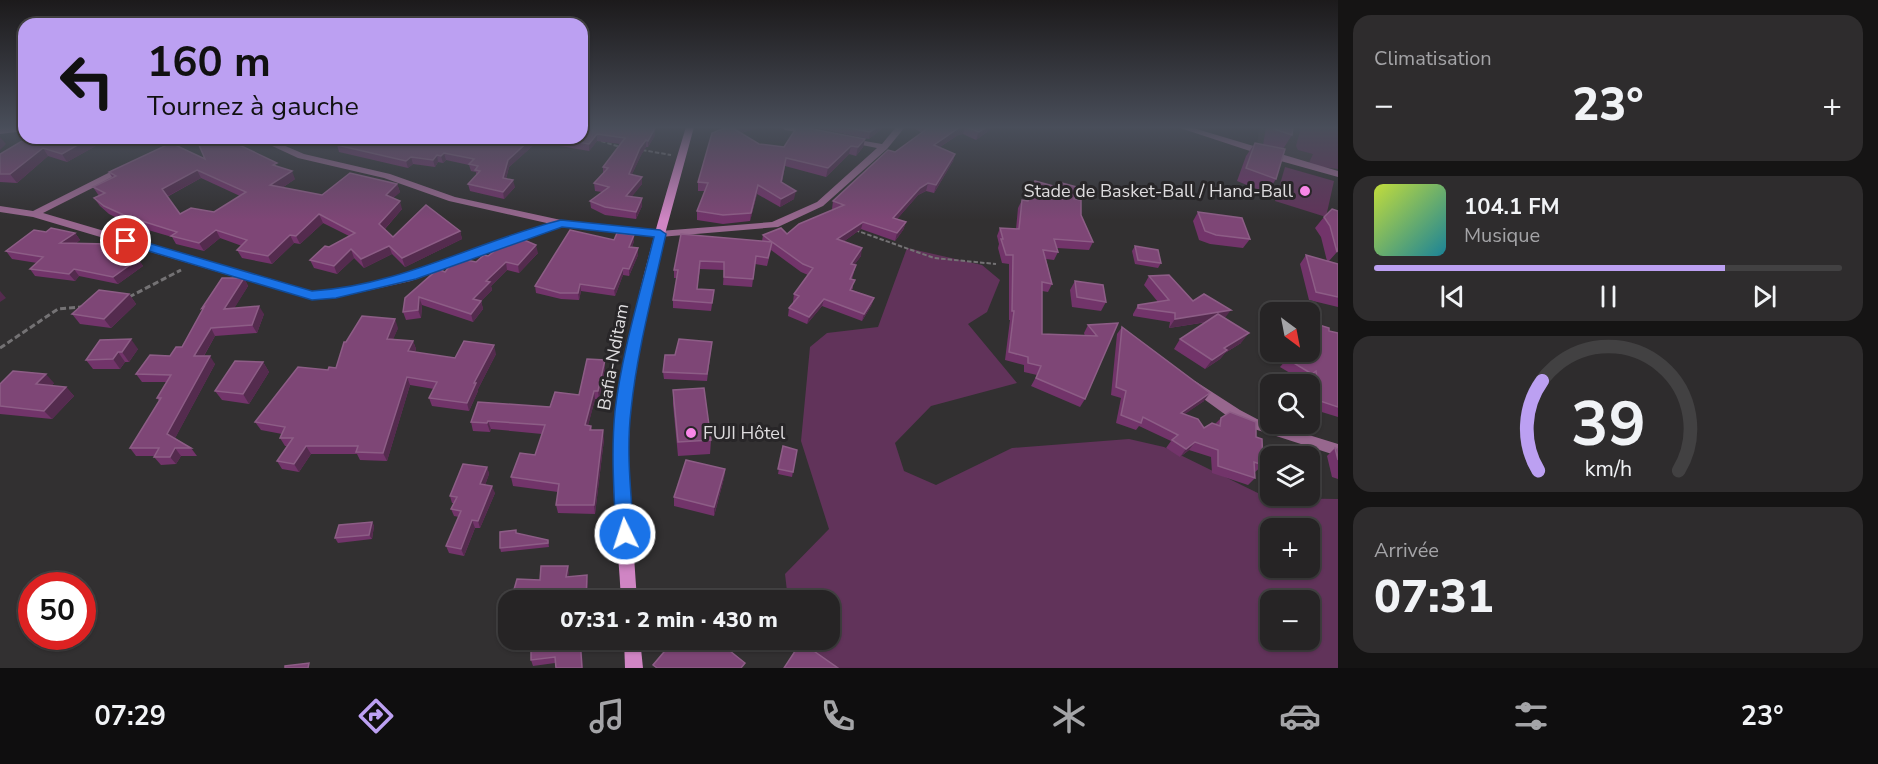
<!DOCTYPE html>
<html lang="fr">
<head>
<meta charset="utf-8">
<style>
  :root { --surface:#262425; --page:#2e2c2d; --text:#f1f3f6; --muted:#a4a4a7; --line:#424142; --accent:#bca0f2 }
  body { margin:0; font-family:"Nunito Sans",sans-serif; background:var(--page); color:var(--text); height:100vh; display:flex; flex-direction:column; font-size:22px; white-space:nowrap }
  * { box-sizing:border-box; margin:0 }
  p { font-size:20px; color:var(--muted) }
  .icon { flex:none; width:33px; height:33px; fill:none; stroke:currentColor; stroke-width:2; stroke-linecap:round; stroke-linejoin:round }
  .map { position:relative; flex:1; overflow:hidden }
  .side { display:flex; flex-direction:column; gap:15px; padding:15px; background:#151414; width:540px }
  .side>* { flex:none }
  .banner { position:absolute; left:18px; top:18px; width:570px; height:126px; border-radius:18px; box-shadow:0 2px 4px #0004,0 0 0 2px var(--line); background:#bca0f2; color:#111; overflow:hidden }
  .needle { width:39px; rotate:148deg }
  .controls { position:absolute; left:1260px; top:302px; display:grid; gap:12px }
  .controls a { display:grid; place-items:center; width:60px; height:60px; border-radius:12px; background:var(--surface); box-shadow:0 2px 4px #0004,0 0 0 2px var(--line); font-size:30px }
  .speed { position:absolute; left:18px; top:572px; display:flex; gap:12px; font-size:30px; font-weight:700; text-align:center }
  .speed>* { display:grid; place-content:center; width:78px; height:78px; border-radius:50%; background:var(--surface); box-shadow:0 2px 4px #0004,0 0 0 2px var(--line); line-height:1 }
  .speed .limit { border:9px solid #d22; background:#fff; color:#111 }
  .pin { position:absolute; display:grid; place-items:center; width:51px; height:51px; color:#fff; margin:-26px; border:3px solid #fff; border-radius:50%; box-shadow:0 2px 6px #0007 }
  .me { position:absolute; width:66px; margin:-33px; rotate:356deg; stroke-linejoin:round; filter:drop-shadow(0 0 4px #0008) }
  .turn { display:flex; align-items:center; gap:21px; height:126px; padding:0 30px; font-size:27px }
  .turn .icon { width:78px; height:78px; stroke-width:2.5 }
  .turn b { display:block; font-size:42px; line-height:51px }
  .big { font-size:45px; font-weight:800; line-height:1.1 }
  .side .widget { flex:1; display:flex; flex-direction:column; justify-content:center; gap:9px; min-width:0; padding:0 21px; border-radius:18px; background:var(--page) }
  .side .dial { align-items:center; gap:0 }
  .dial svg { height:156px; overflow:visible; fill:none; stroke:var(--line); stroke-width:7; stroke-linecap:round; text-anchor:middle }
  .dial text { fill:var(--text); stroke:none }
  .song { display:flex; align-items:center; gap:18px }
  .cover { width:72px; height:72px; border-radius:9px; background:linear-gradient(135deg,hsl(70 70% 55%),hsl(190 70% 35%)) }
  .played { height:6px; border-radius:3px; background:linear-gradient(90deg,var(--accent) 75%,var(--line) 75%) }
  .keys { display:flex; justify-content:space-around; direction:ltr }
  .heat { display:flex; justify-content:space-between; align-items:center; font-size:33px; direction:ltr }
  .trip { position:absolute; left:498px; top:590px; width:342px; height:60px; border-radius:18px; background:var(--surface); box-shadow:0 2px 4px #0004,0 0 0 2px var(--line); font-weight:800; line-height:60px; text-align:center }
  .menu { display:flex; height:96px; justify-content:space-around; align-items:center; background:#0f0e0f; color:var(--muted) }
  .menu .icon { width:42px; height:42px }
  .menu .active { color:var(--accent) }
  .menu b { font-size:27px; color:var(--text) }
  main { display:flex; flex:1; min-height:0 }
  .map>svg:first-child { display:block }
</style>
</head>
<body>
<main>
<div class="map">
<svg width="1338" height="668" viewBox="0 0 1338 668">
  <rect width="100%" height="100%" fill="#323031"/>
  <polygon fill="#3f383d" points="1259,127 1338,127 1338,172 1260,151 1257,146"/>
  <g fill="#61335a" fill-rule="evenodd">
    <polygon points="1301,127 1338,127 1338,169 1313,166 1309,163 1313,154 1298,150 1296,146"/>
    <polygon points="1285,167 1334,181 1326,217 1275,201"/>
    <path d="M907,248L982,265L1000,280L987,312L968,324L1017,383L931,406L895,443L904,471L936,485L1012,448L1129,439L1164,447L1268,498L1338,499V668H807L817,648L810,639H830V600H788L785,574L829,529L801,441L810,347L827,333L878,327ZM1270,528H1310V567H1270ZM1270,600H1310V639H1270Z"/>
  </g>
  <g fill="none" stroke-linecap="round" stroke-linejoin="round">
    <g stroke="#747274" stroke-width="2" stroke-dasharray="4.5 2" stroke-linecap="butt">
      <polyline points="595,139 620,147"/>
      <polyline points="642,150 671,155"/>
      <polyline points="855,230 934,258 996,264"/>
    </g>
    <g stroke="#747274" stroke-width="3" stroke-dasharray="6 3" stroke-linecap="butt">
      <polyline points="129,297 181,270"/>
      <polyline points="0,348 58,309 82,307"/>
    </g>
    <g fill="#97678e" fill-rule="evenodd">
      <polygon points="24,127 24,131 0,134 0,128"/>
      <polygon points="781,127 800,127 813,131 809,134 785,130"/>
      <path d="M896,127H905L887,149L823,206L778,227L660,237L563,226L411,281L344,296L312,300L33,217L0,212V206L33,211L120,167H126V171L43,213L312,292C396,283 472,252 551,224L449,201L384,178L298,158L255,138H267L304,154L390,174L455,197L561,220L660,231L772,222L817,202L877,148L847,142V138L882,144Z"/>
      <polygon points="1177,127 1190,127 1338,171 1338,177 1277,160"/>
      <polygon points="186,138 197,138 164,154 161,155 156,152"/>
      <polygon points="1195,381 1240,410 1257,419 1338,444 1338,456 1248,427 1230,418 1190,389 1189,386 1190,383"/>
    </g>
    <g fill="#d085c4" fill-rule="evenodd">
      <path d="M686,127H694L665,234L641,342L630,411L628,469L637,600H621C618,538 608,472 617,409C630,314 658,219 686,127Z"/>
      <polygon points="624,639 640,639 643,668 625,668"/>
    </g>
  </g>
  <g fill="#72346a" fill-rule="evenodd">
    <polygon points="582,127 655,128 655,135 648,147 646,147 641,155 632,174 642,184 631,197 642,198 642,206 636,219 605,215 591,208 590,201 602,192 595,191 594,183 603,174 603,167 620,144 597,141 589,151 537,142 509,167 506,179 515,187 504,199 470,191 468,184 476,175 476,172 471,171 469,165 446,160 443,163 438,162 435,167 413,164 408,168 339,152 337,145 343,138 582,138"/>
    <polygon points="725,127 761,127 741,133 759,144 784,147 794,132 795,127 865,139 863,147 856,156 849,154 826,177 785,166 782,183 794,199 780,207 757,194 750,221 723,224 697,220 697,211 705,191 698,191 698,182 725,128"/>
    <polygon points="811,127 884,127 869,139"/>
    <polygon points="912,127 994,127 976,140 963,134 958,135 940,147 955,154 953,161 934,193 926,191 918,195 897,219 906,222 903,230 895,241 861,229 843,242 861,256 854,265 856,265 852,279 853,288 852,290 874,298 871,306 862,321 822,306 807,324 788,316 789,308 794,303 793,302 794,294 808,275 801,272 771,250 767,266 755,264 752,287 723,285 724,270 700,269 697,289 713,298 711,311 673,308 673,300 677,278 674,278 674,270 762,241 763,235 787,234 834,209 832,209 833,201 895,152 922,133"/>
    <polygon points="1266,127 1293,127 1292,135 1283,149 1276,179 1267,193 1237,181 1246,156 1255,143 1263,145"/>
    <polygon points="27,138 110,138 67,162 48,156 17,183 0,182 0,154"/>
    <path d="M225,142L278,167L295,179L282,188L322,195L397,184L400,192L393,198L402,209L385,229L393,237L460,231L462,239L405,267L392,254L364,268L354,258L337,274L314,268L310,260L329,247L349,236L323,223L300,244L294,243L272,264L242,258L237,250L242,246L220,238L204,251L176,244L172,237L131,225L109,214L100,206L94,198L99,196L93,187L112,177L109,172L205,159ZM201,178L240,196L214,212L180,214L167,197Z"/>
    <polygon points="1058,182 1074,199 1093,242 1089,250 1057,248 1058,252 1054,260 1046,259 1052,284 1048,292 1042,291 1042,334 1085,336 1084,333 1088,325 1118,323 1085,399 1080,407 1031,386 1037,375 1024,372 1024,365 1005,360 1010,320 1009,320 1009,264 1002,263 998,248 999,244 997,236 1000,228 1016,229 1018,208 1022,200 1027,201 1056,187"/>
    <polygon points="1338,211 1337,252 1329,261 1338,264 1338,307 1309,300 1300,264 1306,255 1327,261 1321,237 1315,228 1324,217"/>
    <polygon points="1198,212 1250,239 1243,248 1210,244 1199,240 1193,221"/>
    <polygon points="46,232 75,233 80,240 75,244 108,244 113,252 112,253 138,259 143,266 118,284 79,276 75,281 35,276 30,269 37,263 12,259 6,251"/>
    <polygon points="614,240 634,241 632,247 638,255 629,276 623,275 615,296 581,291 579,300 561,299 536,293 535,286"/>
    <polygon points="1135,246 1161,263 1158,268 1135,264 1132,251"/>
    <polygon points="538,253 519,273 507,270 491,286 492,290 481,301 483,309 473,322 422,305 421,318 406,320 403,312 445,272 476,262 488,256"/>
    <polygon points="1149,276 1225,318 1241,343 1225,353 1220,359 1205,369 1174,349 1180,339 1207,322 1169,328 1170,322 1133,316 1133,314 1138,305 1158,302 1144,285"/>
    <polygon points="244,278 248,286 234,308 264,314 257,333 215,336 204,356 215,364 175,438 191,448 197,456 181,456 176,464 161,465 154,457 155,456 136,456 130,448 159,401 157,398 166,382 142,382 136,374 170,356 182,347 203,309 202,308"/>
    <polygon points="1075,281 1106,302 1101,311 1072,307 1070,290"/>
    <polygon points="129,294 136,304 111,328 80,324 72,314"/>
    <polygon points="1303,310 1316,314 1316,324 1329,328 1329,331 1338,333 1338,417 1312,409 1309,380 1305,382 1280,367 1287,359 1297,351 1310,351 1310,312 1301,312"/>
    <polygon points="1122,327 1204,401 1184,414 1204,428 1215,424 1221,418 1256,437 1263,465 1255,472 1255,478 1248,485 1212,473 1211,457 1189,450 1180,457 1166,448 1171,441 1139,426 1136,430 1116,423 1121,398 1111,395 1117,334"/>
    <polygon points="398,328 393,339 413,341 416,349 415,352 455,358 496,354 478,389 478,391 469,411 432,406 429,398 434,389 410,385 387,461 360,460 357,454 311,454 299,472 282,469 277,461 287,446 285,446 280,438 282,434 261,430 255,422 328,370 336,368"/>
    <polygon points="100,340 138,349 129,362 125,362 120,369 93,369 86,360"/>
    <polygon points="712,342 707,381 664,379 663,372 675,355"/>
    <polygon points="263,362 269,372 249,404 222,400 215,391"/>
    <polygon points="605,369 599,400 595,399 588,425 591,426 592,430 604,439 595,514 558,513 556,505 558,492 513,486 511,477 535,455 542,434 491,429 490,432 473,431 471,422 550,407 579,395"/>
    <polygon points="54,383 51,386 66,387 74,396 52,419 0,414 0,384"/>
    <polygon points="673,390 711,440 710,454 678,456 673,404"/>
    <polygon points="783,446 797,450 792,477 778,474"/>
    <polygon points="1335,448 1338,449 1338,479 1332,477 1327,456"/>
    <polygon points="487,467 489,474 485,485 495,493 480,528 475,528 464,556 449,553 446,546 459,517 454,516 451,509 454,503 452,503 450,496"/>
    <polygon points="725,469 724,478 714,516 674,506 674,497"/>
    <polygon points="372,522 374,526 372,539 338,543 335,538"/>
    <polygon points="548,540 549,547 501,552 500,548"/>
    <polygon points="508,607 508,626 507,626 505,619"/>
    <polygon points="581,639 555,663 533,666 531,660"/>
  </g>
  <g fill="#542b4e">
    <polygon points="741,127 761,127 734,135 735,129"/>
    <polygon points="877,127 884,127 869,139 870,132"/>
    <polygon points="960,127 965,127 963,134 958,135 932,152 934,145"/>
    <polygon points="986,127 994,127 976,140 979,132"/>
    <polygon points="655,128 655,135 648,147 648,141"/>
    <polygon points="597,134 597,141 589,151 589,144"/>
    <polygon points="0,137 6,144 0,150"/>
    <polygon points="90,138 110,138 67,162 62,154"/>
    <polygon points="532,138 536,138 537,142 509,167 504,185 503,178 508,160"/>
    <polygon points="865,139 863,147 856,156 858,147"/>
    <polygon points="646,140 646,147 641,155 629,181 629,174 640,148"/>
    <polygon points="851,146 849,154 826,177 828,168"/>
    <polygon points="43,148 48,156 17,183 10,174"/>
    <polygon points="444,153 446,160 443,163 441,156"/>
    <polygon points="955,154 953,161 934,193 936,185"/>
    <polygon points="437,155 438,162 435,167 433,160"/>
    <polygon points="411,157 413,164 408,168 406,161"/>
    <polygon points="197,170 201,178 166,197 162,189"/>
    <polygon points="292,171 295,179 273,194 270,185"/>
    <polygon points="642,177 642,184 626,204 626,196"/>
    <polygon points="513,180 515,187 504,199 503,192"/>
    <polygon points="928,183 926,191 918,195 891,226 893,218 920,188"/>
    <polygon points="397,184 400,192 388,203 386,195"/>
    <polygon points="758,185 757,194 750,221 751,213"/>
    <polygon points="796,191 794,199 780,207 781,199"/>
    <polygon points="642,198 642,206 636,219 636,212"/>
    <polygon points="400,201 402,209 382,232 379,224"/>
    <polygon points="319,214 323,223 300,244 296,236"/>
    <polygon points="863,222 861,229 836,247 837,239"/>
    <polygon points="906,222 903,230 895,241 897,233"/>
    <polygon points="216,230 220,238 204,251 199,243"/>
    <polygon points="460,231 462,239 405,267 402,258"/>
    <polygon points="75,233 80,240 66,251 60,243"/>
    <polygon points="290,235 294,243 272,264 268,256"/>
    <polygon points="634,235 634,241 630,254 629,247"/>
    <polygon points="108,244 113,252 107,258 102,251"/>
    <polygon points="536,245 538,253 519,273 518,265"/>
    <polygon points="389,246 392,254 364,268 361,259"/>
    <polygon points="638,248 638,255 629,276 629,269"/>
    <polygon points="862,248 861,256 849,272 851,264"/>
    <polygon points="351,249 354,258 337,274 334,266"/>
    <polygon points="138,259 143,266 118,284 113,277"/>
    <polygon points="506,262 507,270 491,286 492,290 475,307 473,299 486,281"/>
    <polygon points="623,268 623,275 615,296 614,289"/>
    <polygon points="74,269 79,276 75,281 69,274"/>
    <polygon points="244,278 248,286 229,317 224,309"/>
    <polygon points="580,284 581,291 579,300 578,293"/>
    <polygon points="0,291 6,298 0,302"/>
    <polygon points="129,294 136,304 111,328 104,319"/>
    <polygon points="419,297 422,305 421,318 418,310"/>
    <polygon points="874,298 871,306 862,321 864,314"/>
    <polygon points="824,299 822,306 807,324 809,317"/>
    <polygon points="481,301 483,309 473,322 471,314"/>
    <polygon points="259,306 264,314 257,333 252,325"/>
    <polygon points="1231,310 1224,319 1169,328 1175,319"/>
    <polygon points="395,319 398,328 390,347 387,339"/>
    <polygon points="211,328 215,336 199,364 194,356"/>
    <polygon points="1249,333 1241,343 1225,353 1220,359 1205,369 1212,360 1224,348"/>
    <polygon points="131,339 138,349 129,362 122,352"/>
    <polygon points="413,341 416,349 411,359 408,351"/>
    <polygon points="494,345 496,354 478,389 478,391 469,411 467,403 474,383"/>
    <polygon points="118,352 125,362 120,369 113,359"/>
    <polygon points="210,356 215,364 173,442 167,434"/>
    <polygon points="605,360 605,369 599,400 598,391"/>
    <polygon points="263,362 269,372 249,404 243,394"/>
    <polygon points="46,374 54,383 45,393 36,384"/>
    <polygon points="407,377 410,385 387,461 383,453"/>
    <polygon points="66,387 74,396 52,419 44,411"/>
    <polygon points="594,391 595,399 586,434 585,425"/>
    <polygon points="1210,393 1204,401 1175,421 1181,413"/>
    <polygon points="488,421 491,429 490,432 487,423"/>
    <polygon points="603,430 604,439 595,514 594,505"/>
    <polygon points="1195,442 1189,450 1180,457 1186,449"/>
    <polygon points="306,446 311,454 299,472 294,464"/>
    <polygon points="175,448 181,456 176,464 170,457"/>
    <polygon points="487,467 489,474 483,491 480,484"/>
    <polygon points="725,469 724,478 714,516 714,507"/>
    <polygon points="492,486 495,493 480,528 478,521"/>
    <polygon points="472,520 475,528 464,556 461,549"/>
    <polygon points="372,522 374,526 372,539 369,535"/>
    <polygon points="568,566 569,573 568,584 566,577"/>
    <polygon points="587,575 588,582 587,600 586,600"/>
    <polygon points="580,639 581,639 583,668 582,668"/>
  </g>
  <g fill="#7e4676" stroke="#8d5d86" stroke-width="1.5" fill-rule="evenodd">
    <polygon points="582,127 650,127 655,128 648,141 646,140 640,148 629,174 642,177 626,196 642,198 636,212 605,207 590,201 609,187 594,183 608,168 603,167 625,138 597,134 589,144 554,138 582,138"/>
    <polygon points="727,127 731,127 759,144 784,147 795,130 795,127 802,127 865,139 858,147 851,146 828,168 786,158 781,182 796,191 781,199 758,185 751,213 723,215 697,211 708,183 698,182 712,133"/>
    <polygon points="843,127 877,127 870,132"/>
    <polygon points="927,127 963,127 960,127 934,145 955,154 936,185 928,183 920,188 893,218 906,222 897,233 863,222 837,239 862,248 851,264 856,265 850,279 855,280 850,290 874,298 864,314 824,299 809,317 789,308 799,296 794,294 813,268 803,264 772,242 768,258 756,256 753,279 724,277 724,262 700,261 697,289 714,290 712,303 673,300 678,270 674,270 681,234 772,242 763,235 781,228 787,234 799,224 844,205 833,201 888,150 895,152 928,128"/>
    <polygon points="966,127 986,127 979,132"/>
    <polygon points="1274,127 1293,127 1292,135 1274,129"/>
    <polygon points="27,138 90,138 62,154 43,148 10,174 0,174 0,154"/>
    <path d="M196,138H223L225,142L229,140L277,163L273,165L292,171L270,185L322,195L350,173L397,184L386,195L400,201L379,224L393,237L426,205L460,231L402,258L389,246L361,259L351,249L334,266L310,260L325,246L329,247L355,233L319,214L296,236L290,235L268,256L237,250L247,240L216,230L199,243L171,236L177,232L126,216L104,206L94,198L105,193L93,187L116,176L109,172L171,143L205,159ZM197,170L246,192L214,212L191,208L180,214L162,189Z"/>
    <polygon points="343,138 532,138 508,160 503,178 513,180 503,192 468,184 480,171 475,170 478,166 469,164 474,159 444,153 441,156 437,155 433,160 411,157 406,161 337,145"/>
    <polygon points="1255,143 1285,149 1276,179 1246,168"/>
    <polygon points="1035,181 1057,187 1058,182 1077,187 1074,199 1081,200 1081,215 1093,242 1054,239 1058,252 1043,250 1052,284 1042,282 1042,334 1097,336 1088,325 1118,323 1085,399 1036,378 1041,366 1028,363 1028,357 1009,352 1014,311 1012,311 1013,255 1006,255 1001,239 1003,239 1000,228 1019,229 1022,200 1028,201"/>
    <polygon points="1332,209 1338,211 1338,247 1337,252 1330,226 1324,217"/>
    <polygon points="1198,212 1242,218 1250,239 1216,235 1205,231"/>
    <polygon points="51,228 75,233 60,243 108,244 102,251 138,259 113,277 74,269 69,274 30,269 43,257 6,251 34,230 46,232"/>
    <polygon points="570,230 614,240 617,233 634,235 629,247 638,248 629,269 623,268 614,289 580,284 578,293 560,293 535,286"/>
    <polygon points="517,237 536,245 518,265 506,262 486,281 490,282 473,299 481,301 471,314 419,297 418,310 403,312 405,298 438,269 445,272 456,258 476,262 484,255 488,256 510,239"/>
    <polygon points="1135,246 1158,250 1161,263 1138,260"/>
    <polygon points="1306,255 1338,264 1338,297 1316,292"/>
    <polygon points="1169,275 1193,301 1204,294 1231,310 1175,319 1175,313 1138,308 1138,305 1169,300 1149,276"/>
    <polygon points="222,278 244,278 224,309 259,306 252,325 211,328 194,356 210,356 167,434 191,448 175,448 170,457 154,457 159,448 130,448 161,398 157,398 171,375 136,374 150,355 170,356 176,347 182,347 204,307 202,308"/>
    <polygon points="1075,281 1103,285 1106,302 1077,297"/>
    <polygon points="99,290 129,294 104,319 72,314"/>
    <polygon points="1303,310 1316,314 1316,324 1329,328 1329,331 1338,333 1338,407 1320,401 1316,371 1312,374 1287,359 1297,351 1310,351 1310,312 1303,312"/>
    <polygon points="1218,314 1249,333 1224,348 1227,350 1212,360 1180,339"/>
    <polygon points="362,316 395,319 387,339 413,341 408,351 455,358 464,341 494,345 474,383 476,383 467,403 429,398 437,382 407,377 383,453 356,452 358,446 306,446 294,464 277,461 293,438 280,438 285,427 255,422 298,367 328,370 329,367 336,368 344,342 346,342"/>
    <polygon points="1122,327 1210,393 1181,413 1198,419 1204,428 1212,423 1220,426 1221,418 1230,412 1256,422 1256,437 1262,439 1263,465 1254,462 1255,478 1218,466 1218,450 1195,442 1186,449 1172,440 1178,435 1143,417 1141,423 1121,415 1126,391 1116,387"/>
    <polygon points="131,339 122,352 118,352 113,359 86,360 100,340"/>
    <polygon points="679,339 712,342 707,374 663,372 665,355 675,355"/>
    <polygon points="587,359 605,360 598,391 594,391 585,425 591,426 590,430 603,430 594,505 556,505 559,484 511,477 520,453 535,455 545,425 488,421 487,423 471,422 478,402 550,407 555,392 579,395"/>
    <polygon points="235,361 263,362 243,394 215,391"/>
    <polygon points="13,371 46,374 36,384 66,387 44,411 0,406 0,384"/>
    <polygon points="704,388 711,440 678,442 673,390"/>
    <polygon points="783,446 797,450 793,472 778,469"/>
    <polygon points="1335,448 1338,449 1338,460"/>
    <polygon points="686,460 725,469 714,507 674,497"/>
    <polygon points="463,464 487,467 480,484 492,486 478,521 472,520 461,549 446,546 461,511 451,509 457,497 450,496"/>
    <polygon points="372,522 369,535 335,538 339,525"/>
    <polygon points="516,530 516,533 548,540 548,543 500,548 500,532"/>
    <polygon points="541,566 568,566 566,577 587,575 586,600 511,600 517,579 540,580"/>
    <polygon points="508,607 508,620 505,619"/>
    <polygon points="531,639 580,639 582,668 556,668 555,657 531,660"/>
    <polygon points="675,639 715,639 745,663 741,668 657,668 653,665"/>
    <polygon points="801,642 838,668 784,668"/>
    <polygon points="309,663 308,668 285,668 285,666"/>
  </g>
  <linearGradient id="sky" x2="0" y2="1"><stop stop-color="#1c1a1b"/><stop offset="0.58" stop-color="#494e5a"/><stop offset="1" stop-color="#494e5a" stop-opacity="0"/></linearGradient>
  <rect width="1338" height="220" fill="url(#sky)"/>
  <path fill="#1a73e8" stroke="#114b97" stroke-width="1.5" d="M561,220L660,230L666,234C653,292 637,351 631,410C626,451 631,493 634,534L631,540L625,542L619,540L616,534C614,493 611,452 615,411C622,352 640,294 654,237L562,227L416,279L336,298L312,300L122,243L120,241L126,237L131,238L312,291C400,286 477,241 561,220Z"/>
  <g fill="#f987e8" stroke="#282628" stroke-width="2">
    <circle cx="1305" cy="191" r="6"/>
    <circle cx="691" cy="433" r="6"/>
  </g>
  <g text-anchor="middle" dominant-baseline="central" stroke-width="6" stroke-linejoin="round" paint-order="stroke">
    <g font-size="18" fill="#dedcde" stroke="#282628" text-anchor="end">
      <text x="1293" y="191">Stade de Basket-Ball / Hand-Ball</text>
      <text x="703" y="433" text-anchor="start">FUJI Hôtel</text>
    </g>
    <g font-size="18" fill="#dedcde" stroke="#282628">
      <text transform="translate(613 357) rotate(-80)">Bafia-Nditam</text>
    </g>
  </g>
</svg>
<div class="controls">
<a><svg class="needle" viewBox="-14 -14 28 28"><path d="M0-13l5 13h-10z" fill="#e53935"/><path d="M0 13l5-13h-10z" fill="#a4a4a7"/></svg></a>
<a><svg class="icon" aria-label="search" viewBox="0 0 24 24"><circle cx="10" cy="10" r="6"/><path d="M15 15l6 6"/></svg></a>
<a><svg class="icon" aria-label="layers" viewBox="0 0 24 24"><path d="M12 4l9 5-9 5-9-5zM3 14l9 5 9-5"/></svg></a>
<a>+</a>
<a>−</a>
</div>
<div class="speed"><div class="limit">50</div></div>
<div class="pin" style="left:126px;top:241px;background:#d93025"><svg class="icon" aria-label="arrive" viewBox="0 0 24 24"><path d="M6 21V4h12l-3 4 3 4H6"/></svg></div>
<svg class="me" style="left:625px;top:534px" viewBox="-20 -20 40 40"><circle r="17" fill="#1a73e8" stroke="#fff" stroke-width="3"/><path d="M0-11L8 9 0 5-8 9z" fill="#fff"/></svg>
<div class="trip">07:31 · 2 min · 430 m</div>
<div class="banner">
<div class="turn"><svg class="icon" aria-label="left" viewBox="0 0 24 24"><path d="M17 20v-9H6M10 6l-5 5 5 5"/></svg><div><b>160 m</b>Tournez à gauche</div></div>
</div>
</div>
<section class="side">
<div class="widget"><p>Climatisation</p>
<div class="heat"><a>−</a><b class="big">23°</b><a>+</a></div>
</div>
<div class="widget">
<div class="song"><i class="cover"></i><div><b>104.1 FM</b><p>Musique</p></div></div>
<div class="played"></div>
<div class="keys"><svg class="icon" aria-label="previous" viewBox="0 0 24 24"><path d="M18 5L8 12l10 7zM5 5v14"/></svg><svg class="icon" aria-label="pause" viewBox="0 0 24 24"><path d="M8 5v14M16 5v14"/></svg><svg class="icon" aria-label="next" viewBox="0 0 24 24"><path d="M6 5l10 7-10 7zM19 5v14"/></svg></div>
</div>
<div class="widget dial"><svg viewBox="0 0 100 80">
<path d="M14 69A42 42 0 1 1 86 69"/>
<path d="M14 69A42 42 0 0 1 16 23" stroke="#bca0f2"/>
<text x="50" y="56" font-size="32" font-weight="700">39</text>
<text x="50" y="72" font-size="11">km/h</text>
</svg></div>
<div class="widget"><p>Arrivée</p><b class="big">07:31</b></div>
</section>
</main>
<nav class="menu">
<b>07:29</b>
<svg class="icon active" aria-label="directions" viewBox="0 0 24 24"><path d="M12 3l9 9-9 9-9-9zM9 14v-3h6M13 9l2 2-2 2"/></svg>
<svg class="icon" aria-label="music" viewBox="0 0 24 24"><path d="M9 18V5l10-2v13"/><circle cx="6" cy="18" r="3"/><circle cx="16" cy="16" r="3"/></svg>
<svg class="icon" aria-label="phone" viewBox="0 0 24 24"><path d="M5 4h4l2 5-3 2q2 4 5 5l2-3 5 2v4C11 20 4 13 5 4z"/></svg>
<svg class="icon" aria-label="climate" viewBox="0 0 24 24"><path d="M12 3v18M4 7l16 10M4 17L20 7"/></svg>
<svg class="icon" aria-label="car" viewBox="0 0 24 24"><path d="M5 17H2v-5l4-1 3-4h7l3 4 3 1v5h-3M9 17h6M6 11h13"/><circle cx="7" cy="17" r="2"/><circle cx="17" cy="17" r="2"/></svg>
<svg class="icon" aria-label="filters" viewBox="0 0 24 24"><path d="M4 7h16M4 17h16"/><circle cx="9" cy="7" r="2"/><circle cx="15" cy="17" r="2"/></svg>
<b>23°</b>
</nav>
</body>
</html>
